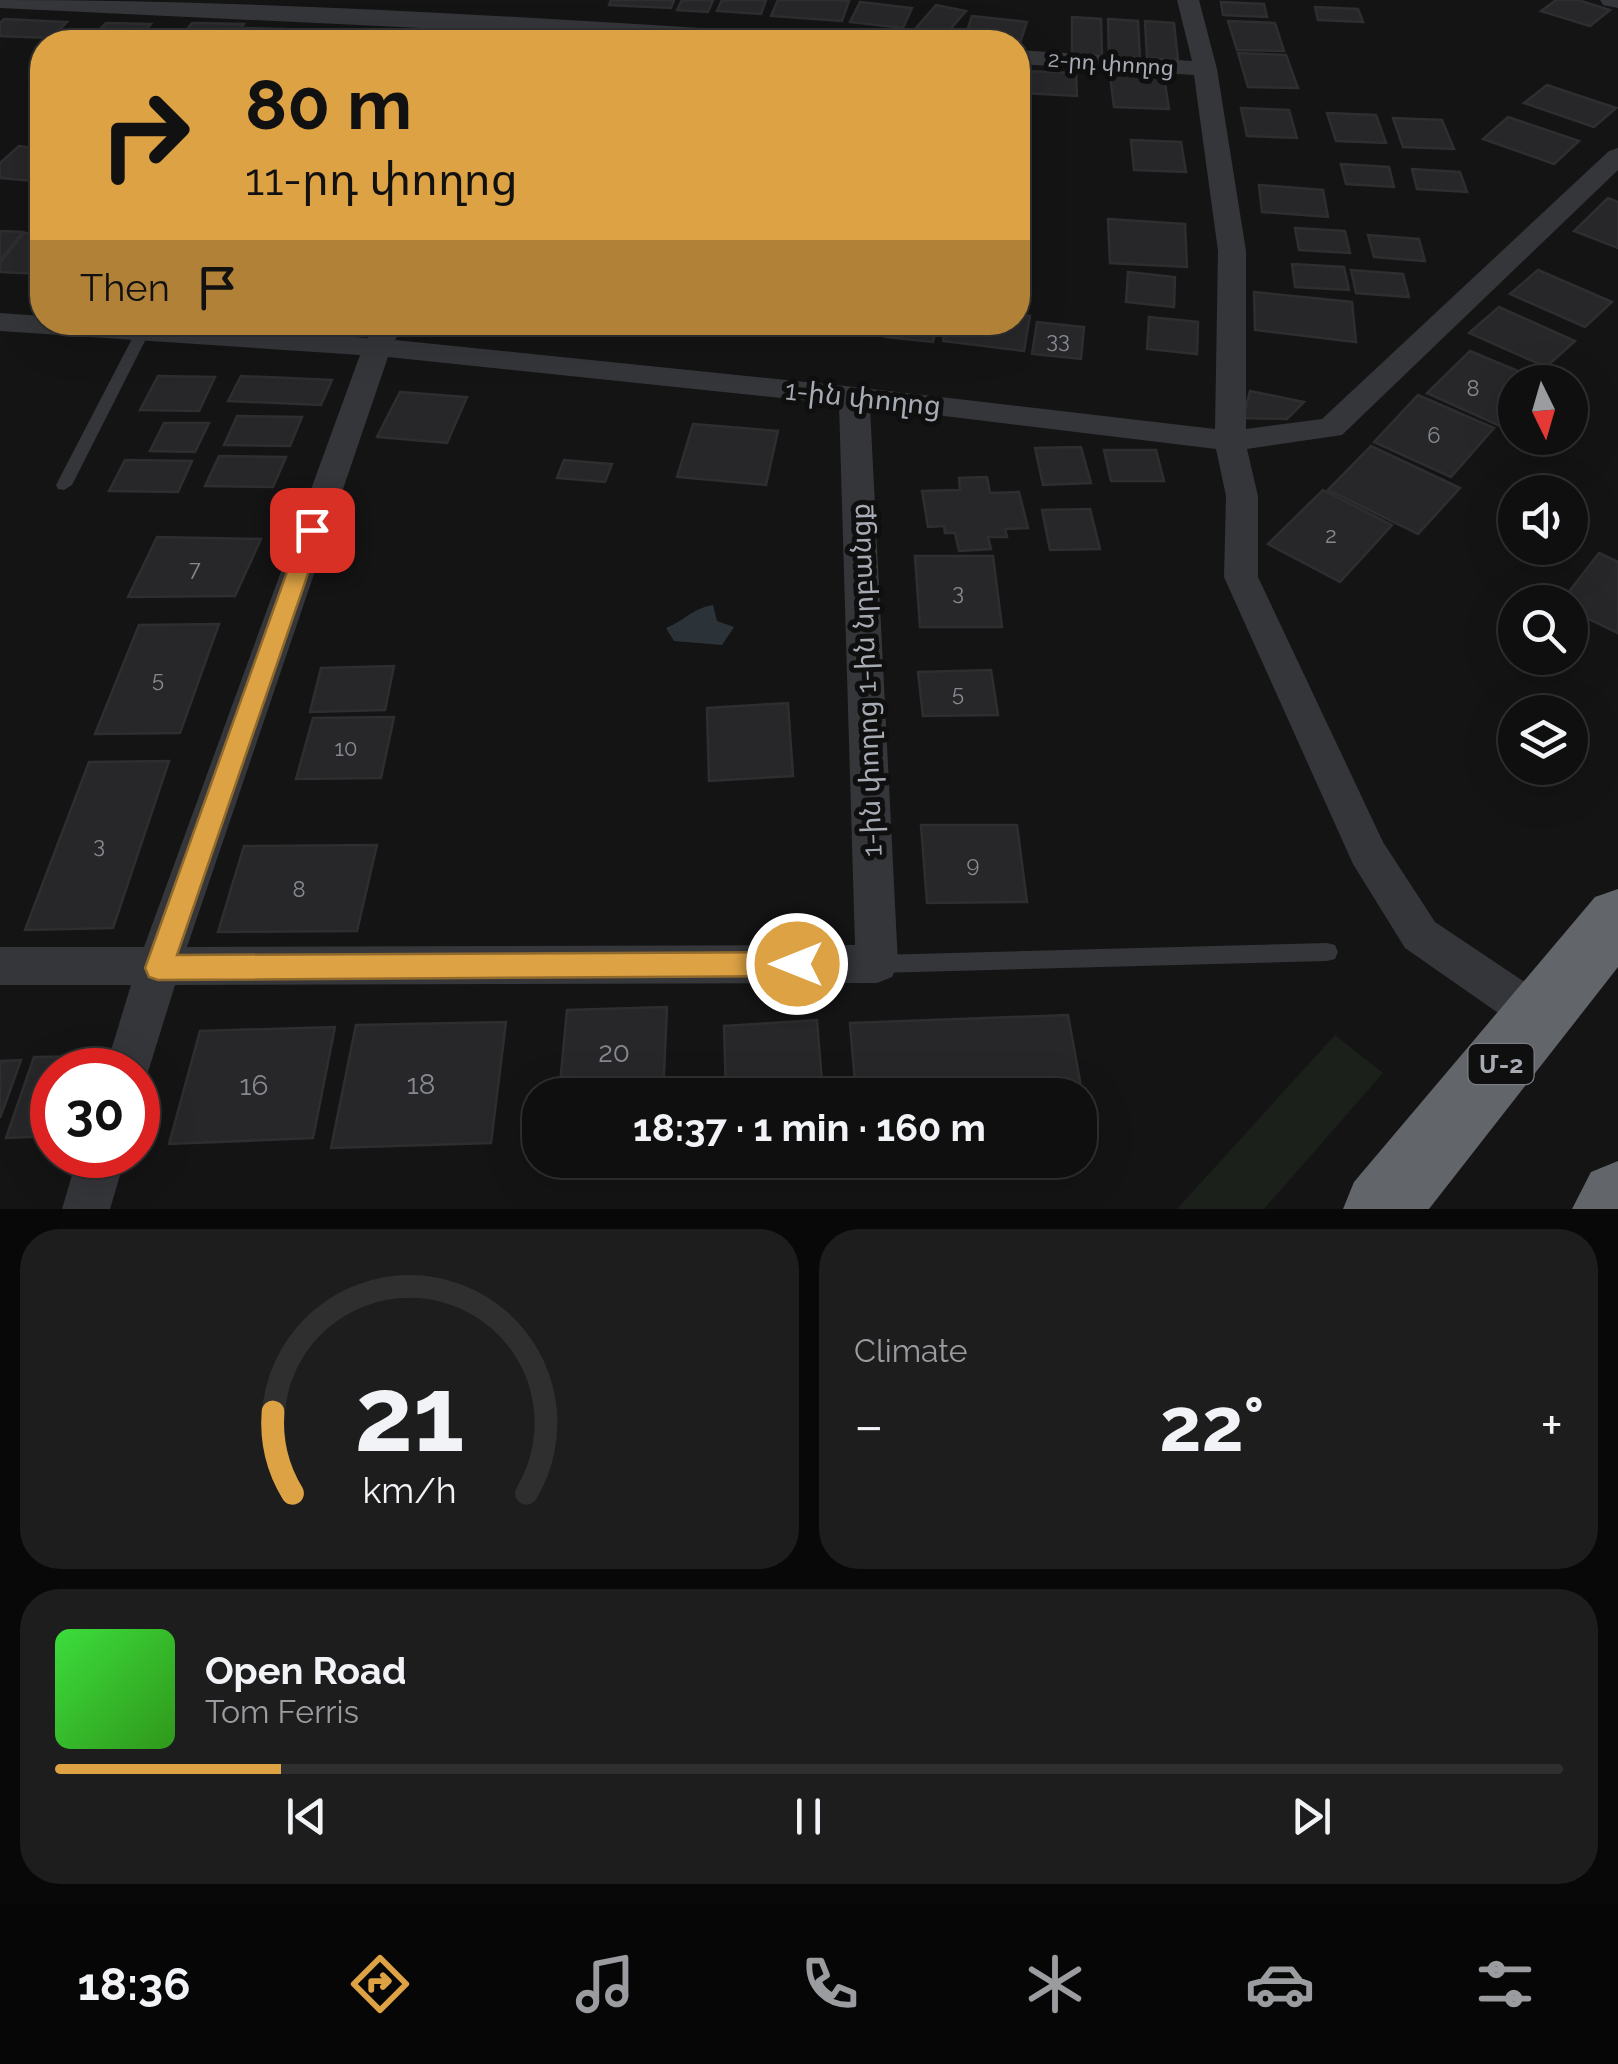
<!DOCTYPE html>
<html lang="en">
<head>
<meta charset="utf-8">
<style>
  :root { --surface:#0f0f10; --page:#1d1d1e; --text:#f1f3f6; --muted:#9b9c9f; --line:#2f2f30; --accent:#dda244 }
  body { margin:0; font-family:Raleway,"Noto Sans Armenian",sans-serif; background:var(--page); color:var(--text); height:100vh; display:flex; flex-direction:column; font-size:38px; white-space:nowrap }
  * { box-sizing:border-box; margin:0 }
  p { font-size:32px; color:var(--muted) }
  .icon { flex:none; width:55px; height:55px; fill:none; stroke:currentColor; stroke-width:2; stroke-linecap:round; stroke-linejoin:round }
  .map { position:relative; height:1209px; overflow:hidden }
  .drawer { display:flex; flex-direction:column; gap:20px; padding:20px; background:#080809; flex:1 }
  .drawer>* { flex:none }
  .top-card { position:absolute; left:30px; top:30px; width:1000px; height:305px; border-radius:40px; box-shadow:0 10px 40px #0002,0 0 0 2px var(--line); background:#dda244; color:#111; overflow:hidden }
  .needle { width:65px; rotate:175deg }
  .tools { position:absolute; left:1498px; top:365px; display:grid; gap:20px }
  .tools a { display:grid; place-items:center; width:90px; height:90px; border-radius:50%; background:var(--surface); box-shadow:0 10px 40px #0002,0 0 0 2px var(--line); font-size:50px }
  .speed { position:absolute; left:30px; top:1048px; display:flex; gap:20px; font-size:50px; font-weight:700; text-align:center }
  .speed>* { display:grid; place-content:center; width:130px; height:130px; border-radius:50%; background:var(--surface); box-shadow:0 10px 40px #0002,0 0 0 2px var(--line); line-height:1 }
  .speed .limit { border:15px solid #d22; background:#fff; color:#111 }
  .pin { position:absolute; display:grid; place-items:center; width:85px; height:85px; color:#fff; margin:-42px; border-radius:20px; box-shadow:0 5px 15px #0006 }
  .me { position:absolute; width:110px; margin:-55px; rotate:270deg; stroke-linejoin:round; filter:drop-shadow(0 0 8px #0008) }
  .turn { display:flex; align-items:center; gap:35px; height:210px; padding:0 50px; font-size:45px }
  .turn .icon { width:130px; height:130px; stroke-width:2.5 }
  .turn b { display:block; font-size:70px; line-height:85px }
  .then { display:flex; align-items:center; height:95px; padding:0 50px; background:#0003; gap:20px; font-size:38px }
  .big { font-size:75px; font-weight:700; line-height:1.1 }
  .drawer .tile { flex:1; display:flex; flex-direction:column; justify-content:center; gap:15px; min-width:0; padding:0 35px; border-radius:40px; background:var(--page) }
  .drawer .dial { align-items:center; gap:0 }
  .dial svg { height:260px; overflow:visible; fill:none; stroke:var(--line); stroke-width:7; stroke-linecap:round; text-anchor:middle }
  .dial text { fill:var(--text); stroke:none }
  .song { display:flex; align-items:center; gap:30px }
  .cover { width:120px; height:120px; border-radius:15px; background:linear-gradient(135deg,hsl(120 70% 55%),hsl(110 70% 35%)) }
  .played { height:10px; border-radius:5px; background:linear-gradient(90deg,var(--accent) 15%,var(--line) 15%) }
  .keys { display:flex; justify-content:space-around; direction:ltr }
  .heat { display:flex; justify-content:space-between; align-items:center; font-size:55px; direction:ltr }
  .drawer .tiles { flex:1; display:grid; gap:20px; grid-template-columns:1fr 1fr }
  .tile:last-child { grid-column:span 2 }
  .trip { position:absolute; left:522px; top:1078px; width:575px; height:100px; border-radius:40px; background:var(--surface); box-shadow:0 10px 40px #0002,0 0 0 2px var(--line); font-weight:700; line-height:100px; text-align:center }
  .menu { display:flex; height:160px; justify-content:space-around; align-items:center; background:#060606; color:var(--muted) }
  .menu .icon { width:70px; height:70px }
  .menu .on { color:var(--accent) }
  .menu b { font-size:45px; color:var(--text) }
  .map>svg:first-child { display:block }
</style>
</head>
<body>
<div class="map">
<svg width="1618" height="1209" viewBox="0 0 1618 1209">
  <rect width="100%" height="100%" fill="#141415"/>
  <polygon fill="#1b201b" points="1335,1035 1383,1073 1264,1209 1177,1209"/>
  <path fill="#2c3338" d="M713,605L717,621L734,627L722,645L674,641L666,628C684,621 693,608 713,605Z"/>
  <g fill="#272729" stroke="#2e2e31" stroke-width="2.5">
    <polygon points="611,0 674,0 671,8 609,5"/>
    <polygon points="682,0 713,0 708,12 677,10"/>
    <polygon points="722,0 766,0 761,14 717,11"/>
    <polygon points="778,0 840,0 849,1 842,21 771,16"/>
    <polygon points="1556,0 1578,0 1610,10 1590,26 1541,11"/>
    <polygon points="860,2 912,8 903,28 850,22"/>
    <polygon points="1221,2 1264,4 1267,17 1223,15"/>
    <polygon points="936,5 966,11 946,34 916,28"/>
    <polygon points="1315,7 1358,9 1363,22 1318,20"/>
    <polygon points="972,16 1027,22 1020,43 965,37"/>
    <polygon points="1072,17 1101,19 1102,56 1072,54"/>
    <polygon points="4,19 67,22 51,38 0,36 0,23"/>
    <polygon points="1108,19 1138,21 1140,58 1109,56"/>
    <polygon points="1145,21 1174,23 1178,60 1147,58"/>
    <polygon points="1228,21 1275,23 1284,51 1237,50"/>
    <polygon points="106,23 151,24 135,42 88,42"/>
    <polygon points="192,23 244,24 231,42 177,42"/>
    <polygon points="245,28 284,29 276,41 237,40"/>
    <polygon points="289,30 344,31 337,42 281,42"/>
    <polygon points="397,30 450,33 444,42 389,42"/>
    <polygon points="458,34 511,37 508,42 453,42"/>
    <polygon points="1238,53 1286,55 1298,88 1248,87"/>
    <polygon points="1024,71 1076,73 1077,96 1023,93"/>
    <polygon points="1110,75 1164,77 1169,109 1114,107"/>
    <polygon points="1547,85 1616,108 1594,127 1524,103"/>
    <polygon points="1241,108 1289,110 1297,138 1247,136"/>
    <polygon points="1327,113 1376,115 1386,143 1336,141"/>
    <polygon points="1508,117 1579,141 1554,164 1483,139"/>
    <polygon points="1393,118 1442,120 1454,149 1403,147"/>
    <polygon points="1131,140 1181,142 1186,172 1134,170"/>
    <polygon points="19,146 42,149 42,174 34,181 0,178 0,163"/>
    <polygon points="1341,164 1389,167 1394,187 1346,184"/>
    <polygon points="1412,169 1460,172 1467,192 1417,189"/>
    <polygon points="1259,185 1323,190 1328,217 1262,212"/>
    <polygon points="1608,198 1618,202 1618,248 1574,231"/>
    <polygon points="1108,219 1185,224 1187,267 1110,263"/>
    <polygon points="1295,228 1345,231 1350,253 1299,250"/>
    <polygon points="0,231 23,232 0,260"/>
    <polygon points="24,233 42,234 42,274 0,272 0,263"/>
    <polygon points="1368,235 1419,239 1425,261 1374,257"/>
    <polygon points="1292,264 1344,267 1349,290 1295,287"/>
    <polygon points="1351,270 1403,274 1409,297 1356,293"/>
    <polygon points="1538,270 1612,302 1585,327 1510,294"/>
    <polygon points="1128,272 1175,277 1174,307 1126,302"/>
    <polygon points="1254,292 1352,302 1356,342 1255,330"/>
    <polygon points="1499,307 1575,341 1546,367 1469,333"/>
    <polygon points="1018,315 1030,316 1024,351 943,341 947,322 1018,322"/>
    <polygon points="1149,317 1198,322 1197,354 1147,349"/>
    <polygon points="791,322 875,322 872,336 789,329"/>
    <polygon points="889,322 938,322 933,342 885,337"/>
    <polygon points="1037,322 1084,327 1081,359 1032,354"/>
    <polygon points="1470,351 1544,382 1515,382 1515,413 1502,427 1427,393"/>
    <polygon points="158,376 215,377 199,411 140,410"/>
    <polygon points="241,376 332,380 321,405 228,401"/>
    <polygon points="1250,391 1304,402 1287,419 1243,418"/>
    <polygon points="400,392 467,397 447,443 377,437"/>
    <polygon points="1418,395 1494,428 1451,477 1374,442"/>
    <polygon points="237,416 302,417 290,446 224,445"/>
    <polygon points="164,423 209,423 195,452 150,451"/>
    <polygon points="693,424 778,431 766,485 677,477"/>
    <polygon points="1371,446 1460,488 1418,534 1328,490"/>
    <polygon points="1081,447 1091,483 1043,485 1035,448"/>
    <polygon points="1104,450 1156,450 1164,481 1111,481"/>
    <polygon points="219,456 286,457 273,487 205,486"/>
    <polygon points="125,460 192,461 178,492 109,491"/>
    <polygon points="564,460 612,464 605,482 557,478"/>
    <polygon points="987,477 990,493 1019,492 1028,528 1005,529 1007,537 988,537 991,549 959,551 955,533 945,533 944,526 928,527 922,491 960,490 959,478"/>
    <polygon points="1323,490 1392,525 1340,582 1268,544"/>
    <polygon points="1090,509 1100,549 1050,550 1042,510"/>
    <polygon points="157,537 261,539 235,596 128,597"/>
    <polygon points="1599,553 1618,562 1618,633 1570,610 1570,602 1561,602"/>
    <polygon points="915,556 993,556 1002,627 920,627"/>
    <polygon points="219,624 180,733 95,734 139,625"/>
    <polygon points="394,666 385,710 310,712 321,668"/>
    <polygon points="991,670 998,715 923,716 918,672"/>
    <polygon points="788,703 793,776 709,781 707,708"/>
    <polygon points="394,717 381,778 296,779 313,718"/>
    <polygon points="169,761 113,928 25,930 89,762"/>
    <polygon points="921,825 1017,825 1027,902 927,903"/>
    <polygon points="377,845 357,931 218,932 244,846"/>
    <polygon points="667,1007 663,1095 559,1095 567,1010"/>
    <polygon points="1068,1015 1088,1125 1080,1126 1080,1095 856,1095 850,1023"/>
    <polygon points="817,1020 823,1095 726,1095 724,1026"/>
    <polygon points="506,1022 491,1143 331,1148 356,1025"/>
    <polygon points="335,1027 313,1138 169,1144 200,1031"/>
    <polygon points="99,1056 95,1070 52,1070 52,1136 6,1138 34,1057"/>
    <polygon points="21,1060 0,1118 0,1061"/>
  </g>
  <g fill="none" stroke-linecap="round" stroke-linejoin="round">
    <g fill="#35363a" fill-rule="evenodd">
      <polygon points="143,327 150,331 72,485 64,490 58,489 56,485 136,331"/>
      <polygon points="1327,943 1335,945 1338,952 1335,959 1327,961 877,973 869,971 866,964 869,957 877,955"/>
    </g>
    <g fill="#35363a" fill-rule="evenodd">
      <path d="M0,0C270,0 541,18 810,35L821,42H714L0,8Z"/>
      <path d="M1177,0H1199L1217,69L1246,251V429L1322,419L1609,151L1618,148V170L1342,435L1247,449L1258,496V577L1383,842L1435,922L1556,1003L1562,1017L1556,1031L1540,1037L1524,1031L1405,948L1353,864L1224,577L1226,496L1216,449L870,407L898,964L892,977L877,983L175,985L144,1085L138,1087V1070H105L131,985H0V947H144L360,355L0,331V313L42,316V322H139L368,338L376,322H405L395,340L854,387L1215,429L1218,251L1194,75L1018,64V50L1192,61ZM388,357L839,404L855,945L187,947Z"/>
      <polygon points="1600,0 1618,0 1618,8 1603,5"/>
      <polygon points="78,1155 126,1155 110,1209 62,1209"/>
    </g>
    <g fill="#62656a" fill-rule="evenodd">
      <polygon points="1618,889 1618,967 1429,1209 1343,1209 1354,1182 1595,897"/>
      <polygon points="1618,1161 1618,1209 1572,1209 1591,1172"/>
    </g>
  </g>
  <polygon fill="#dda244" stroke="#90692c" stroke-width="2.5" points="312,522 323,530 177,955 797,952 807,955 811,964 807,973 797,976 158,980 149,977 145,968 302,530"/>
  <g text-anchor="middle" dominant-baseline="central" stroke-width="10" stroke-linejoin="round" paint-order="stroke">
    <g font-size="22" fill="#a7acb4" stroke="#0f0f10">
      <text transform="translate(1111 63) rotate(4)">2-րդ փողոց</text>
    </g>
    <g font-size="22" fill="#868a90">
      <text x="1058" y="340">33</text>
      <text x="1473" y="388">8</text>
      <text x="1434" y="435">6</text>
      <text x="1331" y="535">2</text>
      <text x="195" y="568">7</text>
      <text x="958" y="592">3</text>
      <text x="158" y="679">5</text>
      <text x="958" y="693">5</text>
      <text x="346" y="748">10</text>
      <text x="99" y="845">3</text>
      <text x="973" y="864">9</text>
      <text x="299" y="889">8</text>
    </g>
    <rect fill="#0f0f10" stroke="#797d83" stroke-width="2.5" x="1468.5" y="1044" width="65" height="40" rx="8"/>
    <g font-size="25" font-weight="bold" fill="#a7acb4">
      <text x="1501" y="1064">Մ-2</text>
    </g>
    <g font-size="28" fill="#a7acb4" stroke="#0f0f10">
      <text transform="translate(863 398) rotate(6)">1-ին փողոց</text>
      <text transform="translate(866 680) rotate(-92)">1-ին փողոց 1-ին նրբանցք</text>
    </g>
    <g font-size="28" fill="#868a90">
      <text x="614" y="1052">20</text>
      <text x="421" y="1084">18</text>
      <text x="254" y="1085">16</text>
    </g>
  </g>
</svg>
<div class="tools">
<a><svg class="needle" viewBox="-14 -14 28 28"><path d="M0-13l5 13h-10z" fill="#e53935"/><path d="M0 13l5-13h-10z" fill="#9b9c9f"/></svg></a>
<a><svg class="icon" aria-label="sound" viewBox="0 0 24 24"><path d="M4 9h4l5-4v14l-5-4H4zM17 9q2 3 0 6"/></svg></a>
<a><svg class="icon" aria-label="search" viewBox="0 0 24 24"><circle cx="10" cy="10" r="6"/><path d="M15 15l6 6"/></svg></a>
<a><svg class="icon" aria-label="layers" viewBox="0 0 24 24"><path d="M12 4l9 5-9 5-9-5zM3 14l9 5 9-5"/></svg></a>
</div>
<div class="speed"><div class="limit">30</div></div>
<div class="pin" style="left:312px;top:530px;background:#d93025"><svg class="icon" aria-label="arrive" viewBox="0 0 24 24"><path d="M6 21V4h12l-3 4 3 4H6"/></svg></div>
<svg class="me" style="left:797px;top:964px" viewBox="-20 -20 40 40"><circle r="17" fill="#dda244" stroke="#fff" stroke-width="3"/><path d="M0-11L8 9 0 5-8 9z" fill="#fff"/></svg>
<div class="trip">18:37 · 1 min · 160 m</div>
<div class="top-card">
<div class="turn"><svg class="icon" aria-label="right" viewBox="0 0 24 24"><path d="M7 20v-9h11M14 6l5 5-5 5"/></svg><div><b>80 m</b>11-րդ փողոց</div></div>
<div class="then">Then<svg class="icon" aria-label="arrive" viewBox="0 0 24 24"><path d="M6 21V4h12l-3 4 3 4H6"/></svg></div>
</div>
</div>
<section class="drawer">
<div class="tiles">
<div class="tile dial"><svg viewBox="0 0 100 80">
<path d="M14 69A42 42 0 1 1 86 69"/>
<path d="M14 69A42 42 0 0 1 8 44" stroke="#dda244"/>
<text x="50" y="56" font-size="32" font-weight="700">21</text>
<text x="50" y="72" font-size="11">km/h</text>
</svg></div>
<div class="tile"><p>Climate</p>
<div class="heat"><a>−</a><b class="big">22°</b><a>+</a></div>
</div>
<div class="tile">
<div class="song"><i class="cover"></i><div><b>Open Road</b><p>Tom Ferris</p></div></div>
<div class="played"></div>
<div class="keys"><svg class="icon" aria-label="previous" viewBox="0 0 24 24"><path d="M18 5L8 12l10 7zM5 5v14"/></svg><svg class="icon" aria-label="pause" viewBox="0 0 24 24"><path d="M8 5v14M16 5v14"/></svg><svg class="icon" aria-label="next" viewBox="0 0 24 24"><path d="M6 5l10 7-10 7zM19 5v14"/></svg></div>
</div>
</div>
</section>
<nav class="menu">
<b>18:36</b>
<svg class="icon on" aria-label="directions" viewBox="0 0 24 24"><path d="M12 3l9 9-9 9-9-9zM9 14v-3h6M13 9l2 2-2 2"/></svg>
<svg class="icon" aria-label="music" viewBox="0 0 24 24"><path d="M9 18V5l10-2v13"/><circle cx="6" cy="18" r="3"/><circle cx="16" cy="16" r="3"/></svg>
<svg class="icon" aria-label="phone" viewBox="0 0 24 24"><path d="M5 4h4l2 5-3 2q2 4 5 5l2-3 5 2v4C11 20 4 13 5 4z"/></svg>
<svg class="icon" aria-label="climate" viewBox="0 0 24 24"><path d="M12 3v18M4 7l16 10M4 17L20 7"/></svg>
<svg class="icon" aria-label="car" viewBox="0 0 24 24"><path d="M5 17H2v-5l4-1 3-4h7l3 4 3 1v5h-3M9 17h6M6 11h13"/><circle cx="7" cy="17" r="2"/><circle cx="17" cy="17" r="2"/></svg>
<svg class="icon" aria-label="filters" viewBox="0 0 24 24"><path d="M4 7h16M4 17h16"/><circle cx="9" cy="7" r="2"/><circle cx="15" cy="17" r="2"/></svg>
</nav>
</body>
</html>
